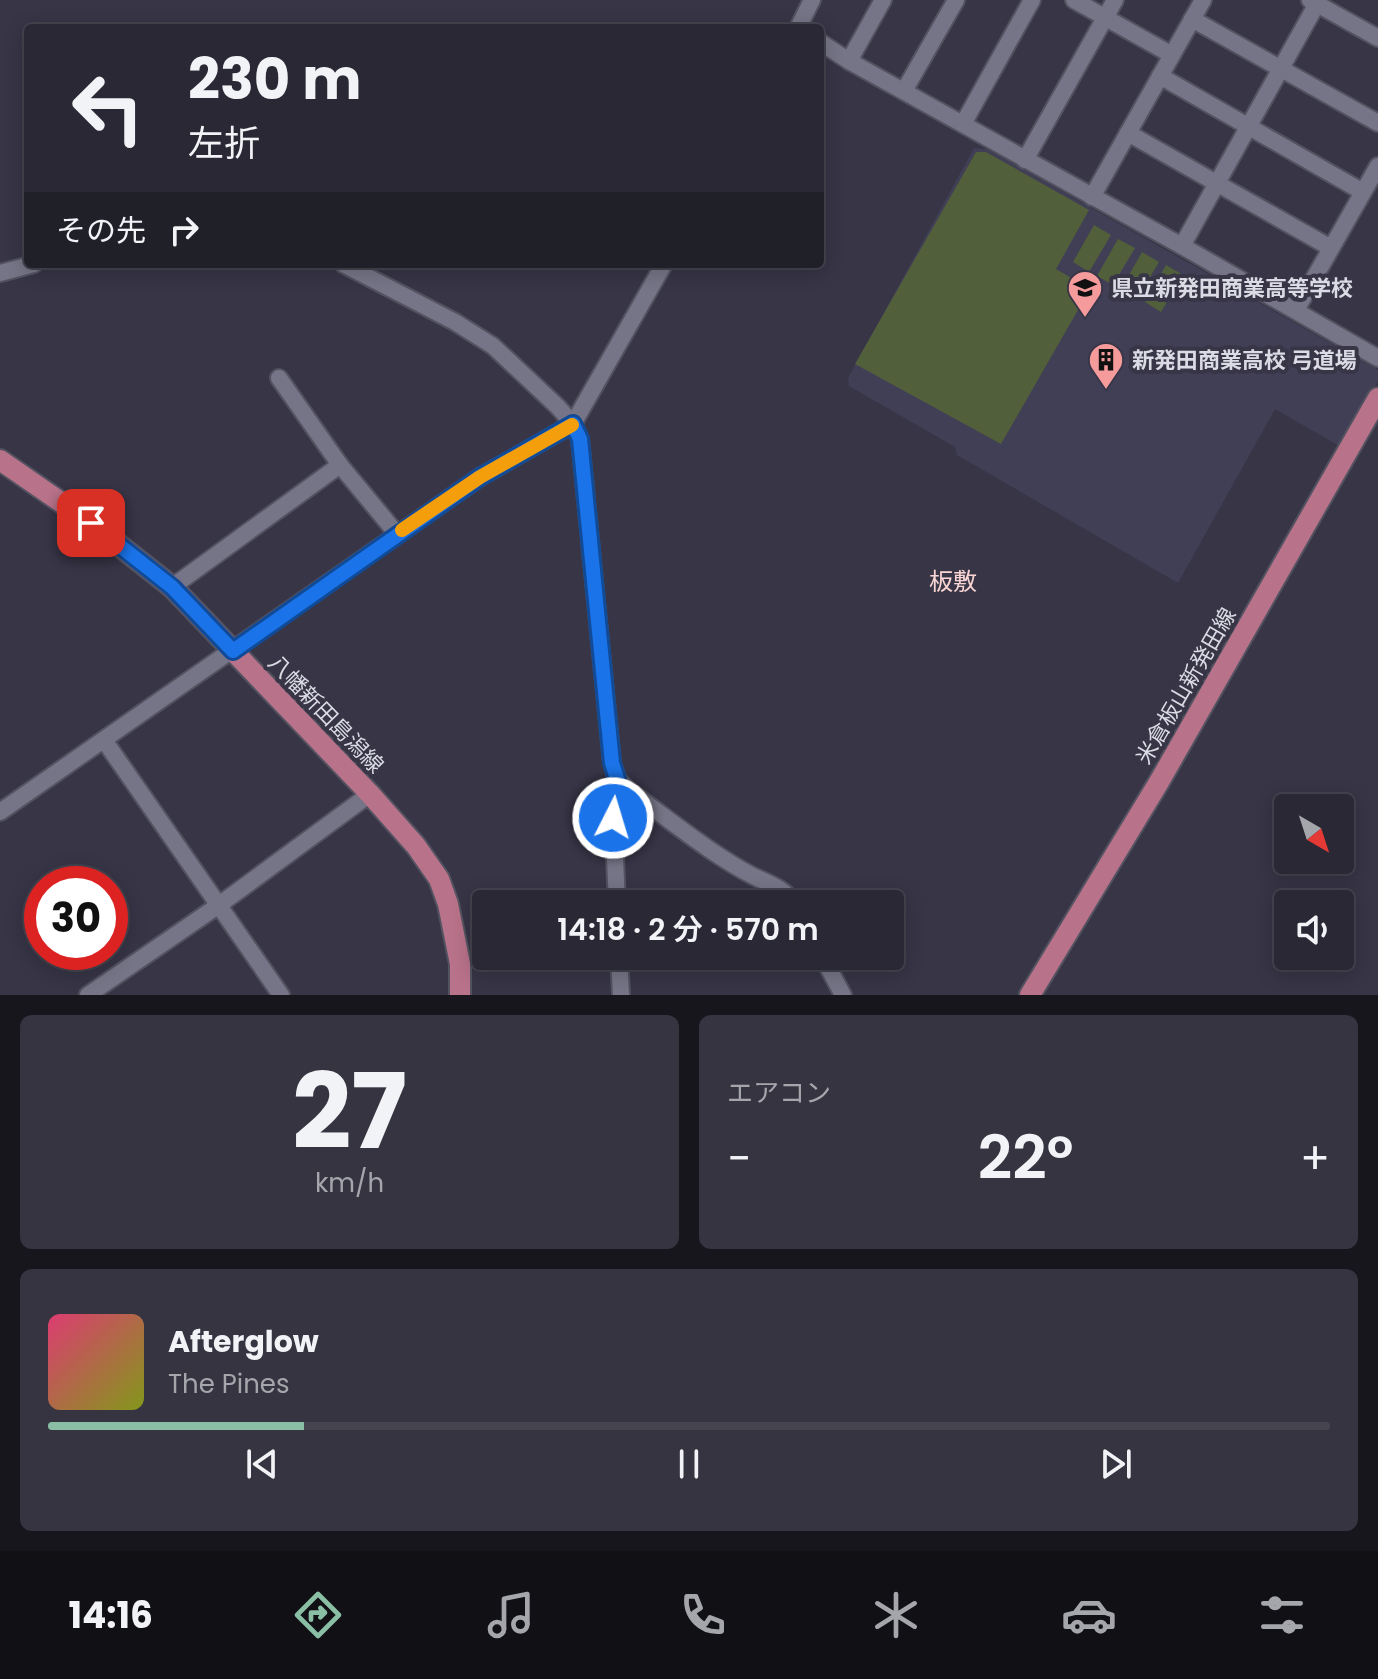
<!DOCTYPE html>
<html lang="ja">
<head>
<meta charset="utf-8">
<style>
  :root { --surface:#292834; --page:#353440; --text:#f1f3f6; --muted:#a5a6ac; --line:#45444f; --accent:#8abfa5 }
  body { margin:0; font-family:Poppins,"Noto Sans JP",sans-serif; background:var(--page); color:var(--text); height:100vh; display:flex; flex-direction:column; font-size:30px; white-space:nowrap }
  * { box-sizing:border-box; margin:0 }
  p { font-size:26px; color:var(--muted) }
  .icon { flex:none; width:44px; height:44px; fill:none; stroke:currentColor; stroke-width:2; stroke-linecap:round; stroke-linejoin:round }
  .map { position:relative; height:995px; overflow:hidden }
  .details { display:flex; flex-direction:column; gap:20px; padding:20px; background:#17161d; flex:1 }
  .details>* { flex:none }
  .top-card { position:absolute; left:24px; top:24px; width:800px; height:244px; border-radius:8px; box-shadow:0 4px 20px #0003,0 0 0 2px var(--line); background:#292834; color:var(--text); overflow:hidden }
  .needle { width:52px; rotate:141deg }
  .controls { position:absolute; left:1274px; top:794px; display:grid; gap:16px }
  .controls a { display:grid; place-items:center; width:80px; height:80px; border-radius:8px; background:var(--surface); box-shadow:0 4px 20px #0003,0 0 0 2px var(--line); font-size:40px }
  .speed { position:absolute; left:24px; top:866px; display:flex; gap:16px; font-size:40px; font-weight:700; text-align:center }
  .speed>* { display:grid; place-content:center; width:104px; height:104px; border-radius:50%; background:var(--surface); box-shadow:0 4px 20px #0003,0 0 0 2px var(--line); line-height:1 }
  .speed .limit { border:12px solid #d22; background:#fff; color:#111 }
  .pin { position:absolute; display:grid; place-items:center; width:68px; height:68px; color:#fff; margin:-34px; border-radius:16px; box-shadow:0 4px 12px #0006 }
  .me { position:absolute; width:88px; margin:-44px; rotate:5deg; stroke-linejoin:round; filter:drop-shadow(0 0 6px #0008) }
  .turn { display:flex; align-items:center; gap:28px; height:168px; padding:0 32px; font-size:36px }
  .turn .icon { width:104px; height:104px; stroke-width:2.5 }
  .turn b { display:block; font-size:56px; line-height:68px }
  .then { display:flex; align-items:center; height:76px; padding:0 32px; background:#0003; gap:16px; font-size:30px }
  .big { font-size:60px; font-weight:600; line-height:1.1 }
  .details .widget { flex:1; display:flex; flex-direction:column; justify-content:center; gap:12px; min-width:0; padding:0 28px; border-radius:12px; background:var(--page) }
  .details .dial { align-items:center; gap:0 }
  .dial b { font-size:104px; line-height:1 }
  .song { display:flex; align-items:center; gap:24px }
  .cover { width:96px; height:96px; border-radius:12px; background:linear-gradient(135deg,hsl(340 70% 55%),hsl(70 70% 35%)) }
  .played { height:8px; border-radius:4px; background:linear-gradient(90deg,var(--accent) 20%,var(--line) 20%) }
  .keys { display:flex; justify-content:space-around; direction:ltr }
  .heat { display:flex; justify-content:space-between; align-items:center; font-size:44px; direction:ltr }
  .details .tiles { flex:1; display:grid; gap:20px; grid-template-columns:1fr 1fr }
  .widget:last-child { grid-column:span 2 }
  .trip { position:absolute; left:472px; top:890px; width:432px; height:80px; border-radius:8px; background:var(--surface); box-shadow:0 4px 20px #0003,0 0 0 2px var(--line); font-weight:600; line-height:80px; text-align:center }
  .tabs { display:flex; height:128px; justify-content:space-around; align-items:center; background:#101015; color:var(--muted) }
  .tabs .icon { width:56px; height:56px }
  .tabs .on { color:var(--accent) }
  .tabs b { font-size:36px; color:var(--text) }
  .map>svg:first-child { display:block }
</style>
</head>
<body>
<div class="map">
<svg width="1378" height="995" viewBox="0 0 1378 995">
  <rect width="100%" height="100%" fill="#373546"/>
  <polygon fill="#413f55" points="974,148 987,149 1378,370 1378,381 1341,447 1275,409 1178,583 957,455 955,447 849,386 848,378"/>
  <g fill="#525f3b">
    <polygon points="976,152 986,152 1089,210 1056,269 1090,289 1001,444 855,364"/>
    <polygon points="1094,225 1111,235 1089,272 1073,262"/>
    <polygon points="1118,239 1135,248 1113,285 1097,276"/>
    <polygon points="1142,252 1159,262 1137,299 1121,289"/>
    <polygon points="1166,265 1183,275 1161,312 1145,302"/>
  </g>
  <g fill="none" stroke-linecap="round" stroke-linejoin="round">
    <defs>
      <g id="minor">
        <polyline points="1074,0 1172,55"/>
        <polyline points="1310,0 1378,38"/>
        <polyline points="1192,19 1378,123"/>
        <polyline points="798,28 812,0"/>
        <polyline points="820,42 849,61 1182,246 1378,358"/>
        <polyline points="849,61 883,0"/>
        <polyline points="1160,76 1363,192"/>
        <polyline points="904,91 956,0"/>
        <polyline points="963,124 1032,0"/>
        <polyline points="1128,133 1331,248"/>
        <polyline points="1025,160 1115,0"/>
        <polyline points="1092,197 1203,0"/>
        <polyline points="1182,246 1319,0"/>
        <path d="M343,264L455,322L493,346L558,407L573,424L580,439L612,763L617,779L628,790C669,819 709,853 753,876C768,883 786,889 794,904"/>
        <polyline points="0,273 34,264"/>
        <polyline points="1296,310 1378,166"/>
        <polyline points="279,378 340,465 397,534"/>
        <polyline points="172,587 340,465"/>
        <polyline points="104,740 281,995"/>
        <polyline points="617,779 612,790 617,904"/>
        <polyline points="0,812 480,477 573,424 664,264"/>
        <polyline points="619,956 621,995"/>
        <polyline points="822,956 843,995"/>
        <polyline points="88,995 219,905 370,794"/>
      </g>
      <g id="major">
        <polyline points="0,460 91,523 172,587 370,794 416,846 439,879 448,904 460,964 460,995"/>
        <polyline points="1030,995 1159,782 1378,398"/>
      </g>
    </defs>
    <use href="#minor" stroke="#535260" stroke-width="20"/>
    <use href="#major" stroke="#535260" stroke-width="24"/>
    <use href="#minor" stroke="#767587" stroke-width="16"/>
    <use href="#major" stroke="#b87289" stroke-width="20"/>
  </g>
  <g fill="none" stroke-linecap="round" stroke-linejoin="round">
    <defs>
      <polyline id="route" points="91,523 172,587 233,651 480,477 573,424 580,439 612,763 617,779 612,790 613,818"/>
    </defs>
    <use href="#route" stroke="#114b97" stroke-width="20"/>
    <use href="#route" stroke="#1a73e8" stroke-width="14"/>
    <polyline stroke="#f59e0b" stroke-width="14" points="402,530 480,477 572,425"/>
  </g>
  <defs>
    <symbol id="school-pin" viewBox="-11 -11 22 30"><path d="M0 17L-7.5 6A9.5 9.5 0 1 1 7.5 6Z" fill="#f59b9c" stroke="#373546"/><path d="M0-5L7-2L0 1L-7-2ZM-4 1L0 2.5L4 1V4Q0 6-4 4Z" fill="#111"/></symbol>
    <symbol id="building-pin" viewBox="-11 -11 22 30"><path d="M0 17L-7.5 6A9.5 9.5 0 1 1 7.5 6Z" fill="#f59b9c" stroke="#373546"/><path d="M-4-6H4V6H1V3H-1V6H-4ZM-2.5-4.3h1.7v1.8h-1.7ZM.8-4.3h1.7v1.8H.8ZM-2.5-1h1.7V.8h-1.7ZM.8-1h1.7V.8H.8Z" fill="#111"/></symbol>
  </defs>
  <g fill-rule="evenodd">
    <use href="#school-pin" x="1065" y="268" width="40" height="54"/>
    <use href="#building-pin" x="1086" y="340" width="40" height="54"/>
  </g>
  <g text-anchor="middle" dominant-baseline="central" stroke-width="8" stroke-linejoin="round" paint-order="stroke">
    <g font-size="22" font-weight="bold" fill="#dbdbe5" stroke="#373546" text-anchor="start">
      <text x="1111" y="288">県立新発田商業高等学校</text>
      <text x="1132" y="360">新発田商業高校 弓道場</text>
    </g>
    <g font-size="22" fill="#dbdbe5" stroke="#373546">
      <text transform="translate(1186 686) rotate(-60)">米倉板山新発田線</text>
      <text transform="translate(326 714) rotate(46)">八幡新田島潟線</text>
    </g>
    <g font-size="24" fill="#f8d4d3" stroke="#373546">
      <text x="953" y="581">板敷</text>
    </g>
  </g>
</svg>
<div class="controls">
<a><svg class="needle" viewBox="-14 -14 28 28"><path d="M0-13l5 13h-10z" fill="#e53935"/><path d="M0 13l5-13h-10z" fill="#a5a6ac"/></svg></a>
<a><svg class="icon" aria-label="sound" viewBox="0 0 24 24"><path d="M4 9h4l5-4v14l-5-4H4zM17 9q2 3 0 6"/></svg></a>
</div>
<div class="speed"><div class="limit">30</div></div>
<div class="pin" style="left:91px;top:523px;background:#d93025"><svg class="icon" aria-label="arrive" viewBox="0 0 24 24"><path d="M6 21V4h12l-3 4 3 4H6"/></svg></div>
<svg class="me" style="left:613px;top:818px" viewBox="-20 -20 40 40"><circle r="17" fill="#1a73e8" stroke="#fff" stroke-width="3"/><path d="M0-11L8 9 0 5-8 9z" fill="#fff"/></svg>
<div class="trip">14:18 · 2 分 · 570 m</div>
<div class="top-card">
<div class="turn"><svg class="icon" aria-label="left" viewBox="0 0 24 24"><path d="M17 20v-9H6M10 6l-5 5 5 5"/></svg><div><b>230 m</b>左折</div></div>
<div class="then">その先<svg class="icon" aria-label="right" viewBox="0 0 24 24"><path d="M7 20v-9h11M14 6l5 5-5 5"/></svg></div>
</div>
</div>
<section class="details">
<div class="tiles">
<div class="widget dial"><b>27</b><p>km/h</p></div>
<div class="widget"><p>エアコン</p>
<div class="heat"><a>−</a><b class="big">22°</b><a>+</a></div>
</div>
<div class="widget">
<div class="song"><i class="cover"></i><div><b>Afterglow</b><p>The Pines</p></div></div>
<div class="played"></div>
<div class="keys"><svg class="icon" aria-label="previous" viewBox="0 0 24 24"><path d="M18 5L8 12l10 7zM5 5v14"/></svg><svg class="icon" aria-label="pause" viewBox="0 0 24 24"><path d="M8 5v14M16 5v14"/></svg><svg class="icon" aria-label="next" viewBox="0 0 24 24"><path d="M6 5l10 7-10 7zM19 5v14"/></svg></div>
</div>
</div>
</section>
<nav class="tabs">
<b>14:16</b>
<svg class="icon on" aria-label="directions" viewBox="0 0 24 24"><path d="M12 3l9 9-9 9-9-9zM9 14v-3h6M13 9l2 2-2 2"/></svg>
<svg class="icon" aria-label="music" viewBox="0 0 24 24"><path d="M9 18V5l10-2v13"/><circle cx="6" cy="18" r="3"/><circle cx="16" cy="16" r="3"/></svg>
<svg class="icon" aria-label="phone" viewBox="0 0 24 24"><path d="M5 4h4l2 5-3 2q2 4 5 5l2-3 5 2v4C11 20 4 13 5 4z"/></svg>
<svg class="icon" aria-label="climate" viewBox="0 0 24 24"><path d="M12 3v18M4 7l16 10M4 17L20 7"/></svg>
<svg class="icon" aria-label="car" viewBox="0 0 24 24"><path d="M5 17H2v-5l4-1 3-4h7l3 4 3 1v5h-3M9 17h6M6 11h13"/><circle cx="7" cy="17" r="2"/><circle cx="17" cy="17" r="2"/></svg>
<svg class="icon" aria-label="filters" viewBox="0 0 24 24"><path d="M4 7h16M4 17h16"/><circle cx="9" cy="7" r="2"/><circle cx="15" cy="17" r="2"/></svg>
</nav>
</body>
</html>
